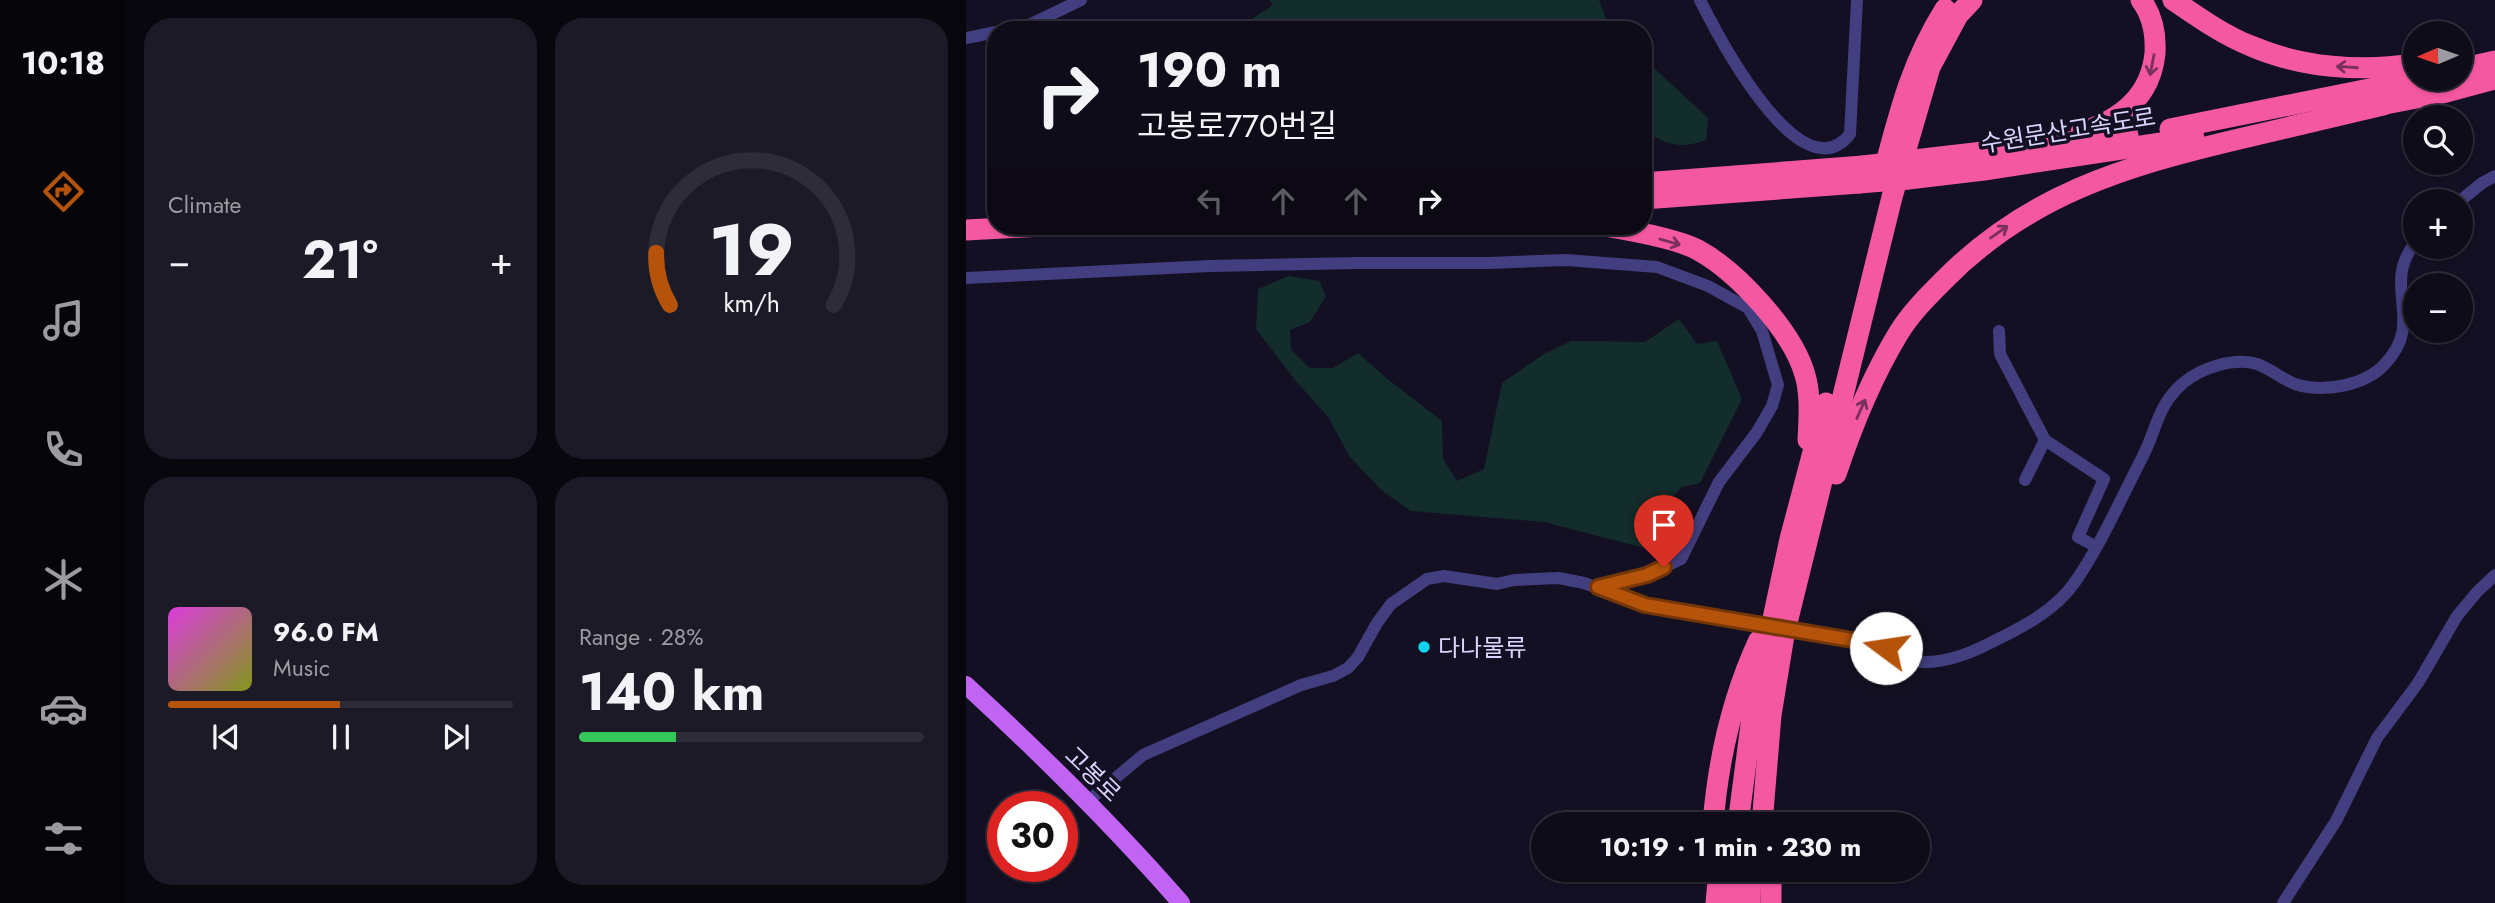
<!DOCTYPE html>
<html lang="en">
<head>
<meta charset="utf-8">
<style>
  :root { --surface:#0f0c1a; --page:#1d1a27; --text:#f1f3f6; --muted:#9b9ba2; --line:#2f2c39; --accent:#b45309 }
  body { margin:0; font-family:Jost,"Noto Sans KR",sans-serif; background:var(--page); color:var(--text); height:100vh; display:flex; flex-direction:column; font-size:26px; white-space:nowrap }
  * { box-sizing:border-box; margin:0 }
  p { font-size:23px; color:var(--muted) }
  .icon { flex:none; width:38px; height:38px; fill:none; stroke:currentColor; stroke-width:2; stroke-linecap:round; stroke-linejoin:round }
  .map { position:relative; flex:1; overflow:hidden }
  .drawer { display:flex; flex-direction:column; gap:18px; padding:18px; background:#08070e; width:840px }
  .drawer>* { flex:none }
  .top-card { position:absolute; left:21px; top:21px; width:665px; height:214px; border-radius:28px; box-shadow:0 2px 5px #0004,0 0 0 2px var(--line); background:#0f0c1a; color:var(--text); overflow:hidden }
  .needle { width:46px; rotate:268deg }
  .buttons { position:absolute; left:1437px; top:21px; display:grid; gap:14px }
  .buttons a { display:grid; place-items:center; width:70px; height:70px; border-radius:50%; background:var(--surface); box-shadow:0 2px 5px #0004,0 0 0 2px var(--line); font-size:35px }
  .speed { position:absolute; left:21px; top:791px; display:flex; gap:14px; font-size:35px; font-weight:700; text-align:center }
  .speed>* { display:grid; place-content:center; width:91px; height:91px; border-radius:50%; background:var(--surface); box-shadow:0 2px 5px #0004,0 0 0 2px var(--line); line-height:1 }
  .speed .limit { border:10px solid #d22; background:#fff; color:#111 }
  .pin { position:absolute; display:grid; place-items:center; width:60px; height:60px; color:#fff; margin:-72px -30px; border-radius:50% 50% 50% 0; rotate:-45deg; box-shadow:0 0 7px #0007 }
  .pin .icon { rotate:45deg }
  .me { position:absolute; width:77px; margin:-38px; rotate:284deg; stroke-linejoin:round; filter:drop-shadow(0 0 5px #0008) }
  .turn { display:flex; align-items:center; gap:24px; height:147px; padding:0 35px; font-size:32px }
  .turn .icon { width:91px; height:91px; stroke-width:2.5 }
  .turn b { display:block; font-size:49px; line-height:60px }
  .lanes { display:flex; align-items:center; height:66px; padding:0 35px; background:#0003; justify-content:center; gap:35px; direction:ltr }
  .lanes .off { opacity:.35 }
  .big { font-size:52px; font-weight:700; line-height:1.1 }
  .drawer .tile { flex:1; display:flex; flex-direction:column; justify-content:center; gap:10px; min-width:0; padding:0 24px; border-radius:28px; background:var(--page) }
  .drawer .dial { align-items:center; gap:0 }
  .dial svg { height:182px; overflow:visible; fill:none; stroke:var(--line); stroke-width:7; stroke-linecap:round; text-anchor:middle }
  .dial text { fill:var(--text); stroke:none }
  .song { display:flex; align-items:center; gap:21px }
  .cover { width:84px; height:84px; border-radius:10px; background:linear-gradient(135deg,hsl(300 70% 55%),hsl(70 70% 35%)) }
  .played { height:7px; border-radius:4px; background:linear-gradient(90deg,var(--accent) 50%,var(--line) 50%) }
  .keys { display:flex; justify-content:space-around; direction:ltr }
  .heat { display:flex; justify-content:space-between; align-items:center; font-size:38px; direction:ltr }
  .charge { height:10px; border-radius:5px; background:linear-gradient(90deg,#34c759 28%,var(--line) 0) }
  .drawer .tiles { flex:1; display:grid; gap:18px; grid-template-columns:repeat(2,1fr) }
  .trip { position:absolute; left:565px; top:812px; width:399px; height:70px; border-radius:35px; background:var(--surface); box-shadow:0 2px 5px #0004,0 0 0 2px var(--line); font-weight:700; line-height:70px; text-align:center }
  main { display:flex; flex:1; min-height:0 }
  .tabs { display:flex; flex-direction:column; width:126px; justify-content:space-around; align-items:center; background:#06050a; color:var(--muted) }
  .tabs .icon { width:49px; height:49px }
  .tabs .current { color:var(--accent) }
  .tabs b { font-size:32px; color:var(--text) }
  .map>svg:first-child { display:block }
</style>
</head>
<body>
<main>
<nav class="tabs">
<b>10:18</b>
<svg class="icon current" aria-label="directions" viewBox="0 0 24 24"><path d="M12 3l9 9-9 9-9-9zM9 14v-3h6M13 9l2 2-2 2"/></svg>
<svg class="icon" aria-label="music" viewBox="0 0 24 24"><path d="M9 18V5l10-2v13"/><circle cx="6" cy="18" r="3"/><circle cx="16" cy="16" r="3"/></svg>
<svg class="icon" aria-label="phone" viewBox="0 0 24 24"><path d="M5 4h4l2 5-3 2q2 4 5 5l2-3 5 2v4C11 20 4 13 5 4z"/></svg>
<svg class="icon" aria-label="climate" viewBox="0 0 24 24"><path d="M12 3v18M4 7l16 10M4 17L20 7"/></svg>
<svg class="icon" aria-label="car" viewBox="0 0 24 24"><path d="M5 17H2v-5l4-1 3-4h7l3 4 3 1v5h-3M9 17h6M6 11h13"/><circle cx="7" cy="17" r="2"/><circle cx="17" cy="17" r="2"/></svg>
<svg class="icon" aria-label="filters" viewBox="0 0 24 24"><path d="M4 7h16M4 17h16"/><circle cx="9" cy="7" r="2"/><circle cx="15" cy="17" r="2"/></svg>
</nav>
<section class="drawer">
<div class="tiles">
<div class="tile"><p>Climate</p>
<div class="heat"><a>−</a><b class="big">21°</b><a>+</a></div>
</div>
<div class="tile dial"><svg viewBox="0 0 100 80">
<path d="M14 69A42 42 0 1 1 86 69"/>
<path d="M14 69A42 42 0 0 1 8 46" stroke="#b45309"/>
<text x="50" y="56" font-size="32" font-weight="700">19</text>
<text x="50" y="72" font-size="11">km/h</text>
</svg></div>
<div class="tile">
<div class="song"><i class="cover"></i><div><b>96.0 FM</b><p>Music</p></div></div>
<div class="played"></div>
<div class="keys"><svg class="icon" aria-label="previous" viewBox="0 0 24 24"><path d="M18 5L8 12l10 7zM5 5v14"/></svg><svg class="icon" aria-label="pause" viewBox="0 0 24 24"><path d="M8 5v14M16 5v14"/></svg><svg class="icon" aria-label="next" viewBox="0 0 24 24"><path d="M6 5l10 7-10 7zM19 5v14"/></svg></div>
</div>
<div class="tile"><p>Range · 28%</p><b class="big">140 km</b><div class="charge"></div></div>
</div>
</section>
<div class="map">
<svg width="1529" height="903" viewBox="0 0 1529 903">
  <rect width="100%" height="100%" fill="#141023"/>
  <g fill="#132d2c">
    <polygon points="303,0 633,0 641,22 649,30 269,30 307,5"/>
    <path d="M677,58L742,118L740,140C713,150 700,144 677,130Z"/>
    <polygon points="323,276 353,281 360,296 344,322 324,330 325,350 344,368 367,368 392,353 419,377 476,421 477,459 491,481 518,469 536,383 578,354 605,341 679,342 713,319 731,344 751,341 776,399 734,483 716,487 700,505 700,545 686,550 578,522 445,511 415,490 384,457 362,417 329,380 290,329 292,289"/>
  </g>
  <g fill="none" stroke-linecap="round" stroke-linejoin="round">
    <g stroke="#423e7f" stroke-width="12">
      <path d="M734,0C751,34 835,197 884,134L891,0"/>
      <polyline points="41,30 63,25 115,0"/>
      <polyline points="0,38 30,32"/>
      <polyline points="1494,201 1516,183 1529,176"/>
      <polyline points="0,278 244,266 391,263 522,263 600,260 691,267 742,286 782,308 796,331 812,385 806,406 791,432 753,482 715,559 681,575 632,588"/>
      <polyline points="1033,331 1034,354 1079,440 1138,479 1112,537 1129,546"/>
      <polyline points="1059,480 1079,440"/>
      <path d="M904,643C922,649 940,662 959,662C981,662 1005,653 1024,643C1055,628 1089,611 1109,582C1136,543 1155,498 1177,456C1191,428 1191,406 1217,383C1235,368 1268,357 1291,364C1305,369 1316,379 1329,384C1356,393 1398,386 1418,365C1461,321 1414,287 1449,243"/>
      <polyline points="121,802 177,755 335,685 367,676 382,668 392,657 411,623 425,604 461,579 478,576 531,584 548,580 593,578 618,583 679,605 715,609"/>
      <polyline points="1317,903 1370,821 1411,738 1452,683 1491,616 1511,592 1529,575"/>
    </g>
    <path stroke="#c164f4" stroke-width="18" d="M0,685C75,754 148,826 215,903"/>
    <g stroke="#f458a0" stroke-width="21">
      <path d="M1207,0C1232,17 1257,35 1285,46C1336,68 1395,72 1449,64"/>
      <polyline points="1494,69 1529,61"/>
      <polyline points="1404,107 1476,93 1529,79"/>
      <polyline points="1204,129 1453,79"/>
      <path d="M1115,132C1155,120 1185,96 1189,53C1190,34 1187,16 1175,0"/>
      <polyline points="948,160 1162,135"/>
      <path d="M916,178C933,115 944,65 979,9"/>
      <polyline points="942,179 1018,170 1228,138"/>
      <polyline points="677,183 897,166"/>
      <polyline points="677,199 893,183"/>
      <path d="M638,226C662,230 712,239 732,250C772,272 827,332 839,375C845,395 843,420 842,440"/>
      <polyline points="0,230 76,226"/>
      <path d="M870,474C886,426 906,377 932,334C944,314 961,297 977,281C1061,195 1159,166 1273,139C1321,128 1369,116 1417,105"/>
      <path d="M747,824C752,761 766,698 793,640"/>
      <polyline points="772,824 786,717 824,539 860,403"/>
      <polyline points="796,824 805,715 818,635 926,197 964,67 992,15 1006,0"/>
      <polyline points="805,870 805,903"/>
      <polyline points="750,903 753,870"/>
      <polyline points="768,903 769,870"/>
      <polyline points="784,903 785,870"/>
    </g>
    <polyline stroke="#423e7f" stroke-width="12" points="715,609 904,643"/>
    <g stroke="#f458a0" stroke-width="21">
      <polyline points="897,166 948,160"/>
      <polyline points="893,183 942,179"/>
    </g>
  </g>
  <defs><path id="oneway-shaft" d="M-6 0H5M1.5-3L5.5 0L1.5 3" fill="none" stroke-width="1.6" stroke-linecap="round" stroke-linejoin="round" transform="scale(1.75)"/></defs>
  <g stroke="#79305b">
    <use href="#oneway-shaft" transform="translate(1186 65) rotate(101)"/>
    <use href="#oneway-shaft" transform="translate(1381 67) rotate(-176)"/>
    <use href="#oneway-shaft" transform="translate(1033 232) rotate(-35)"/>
    <use href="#oneway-shaft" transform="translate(704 242) rotate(16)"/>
    <use href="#oneway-shaft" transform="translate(895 409) rotate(-66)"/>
  </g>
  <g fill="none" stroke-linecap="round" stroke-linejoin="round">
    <defs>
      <polyline id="route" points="698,567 681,575 632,587 679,605 904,643 920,648"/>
    </defs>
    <use href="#route" stroke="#753606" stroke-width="18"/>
    <use href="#route" stroke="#b45309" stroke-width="12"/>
  </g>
  <circle fill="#10d3ed" stroke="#141023" stroke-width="2.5" cx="458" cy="647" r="7"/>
  <g text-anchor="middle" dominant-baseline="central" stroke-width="7" stroke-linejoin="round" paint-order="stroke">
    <g font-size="24" fill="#dad5fc" stroke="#141023">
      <text transform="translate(1102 130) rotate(-9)">수원문산고속도로</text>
      <text transform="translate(127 774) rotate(44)">고봉로</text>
    </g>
    <g font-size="24" fill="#dad5fc" stroke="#141023" text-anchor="start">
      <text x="472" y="647">다나물류</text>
    </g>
  </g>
</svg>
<div class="buttons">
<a><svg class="needle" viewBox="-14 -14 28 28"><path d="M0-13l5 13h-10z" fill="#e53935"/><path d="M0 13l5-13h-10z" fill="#9b9ba2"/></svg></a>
<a><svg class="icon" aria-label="search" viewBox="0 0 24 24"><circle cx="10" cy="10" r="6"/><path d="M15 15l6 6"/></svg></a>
<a>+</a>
<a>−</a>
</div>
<div class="speed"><div class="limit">30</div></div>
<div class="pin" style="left:698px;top:567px;background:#d93025"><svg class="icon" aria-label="arrive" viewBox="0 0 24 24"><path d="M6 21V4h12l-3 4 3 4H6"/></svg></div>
<svg class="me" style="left:920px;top:648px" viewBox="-20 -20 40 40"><circle r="19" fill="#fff"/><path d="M0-13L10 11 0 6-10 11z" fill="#b45309"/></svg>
<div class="trip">10:19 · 1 min · 230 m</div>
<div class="top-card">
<div class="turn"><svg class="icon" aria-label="right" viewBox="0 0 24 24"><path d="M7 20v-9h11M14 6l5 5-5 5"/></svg><div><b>190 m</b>고봉로770번길</div></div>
<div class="lanes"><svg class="icon off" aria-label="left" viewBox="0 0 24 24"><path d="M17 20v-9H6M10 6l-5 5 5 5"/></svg><svg class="icon off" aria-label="ahead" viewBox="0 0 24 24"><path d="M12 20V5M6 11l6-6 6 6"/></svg><svg class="icon off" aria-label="ahead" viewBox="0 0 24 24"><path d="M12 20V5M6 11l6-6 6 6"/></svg><svg class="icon" aria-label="right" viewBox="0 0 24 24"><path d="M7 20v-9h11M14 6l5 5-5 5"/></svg></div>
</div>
</div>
</main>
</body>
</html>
